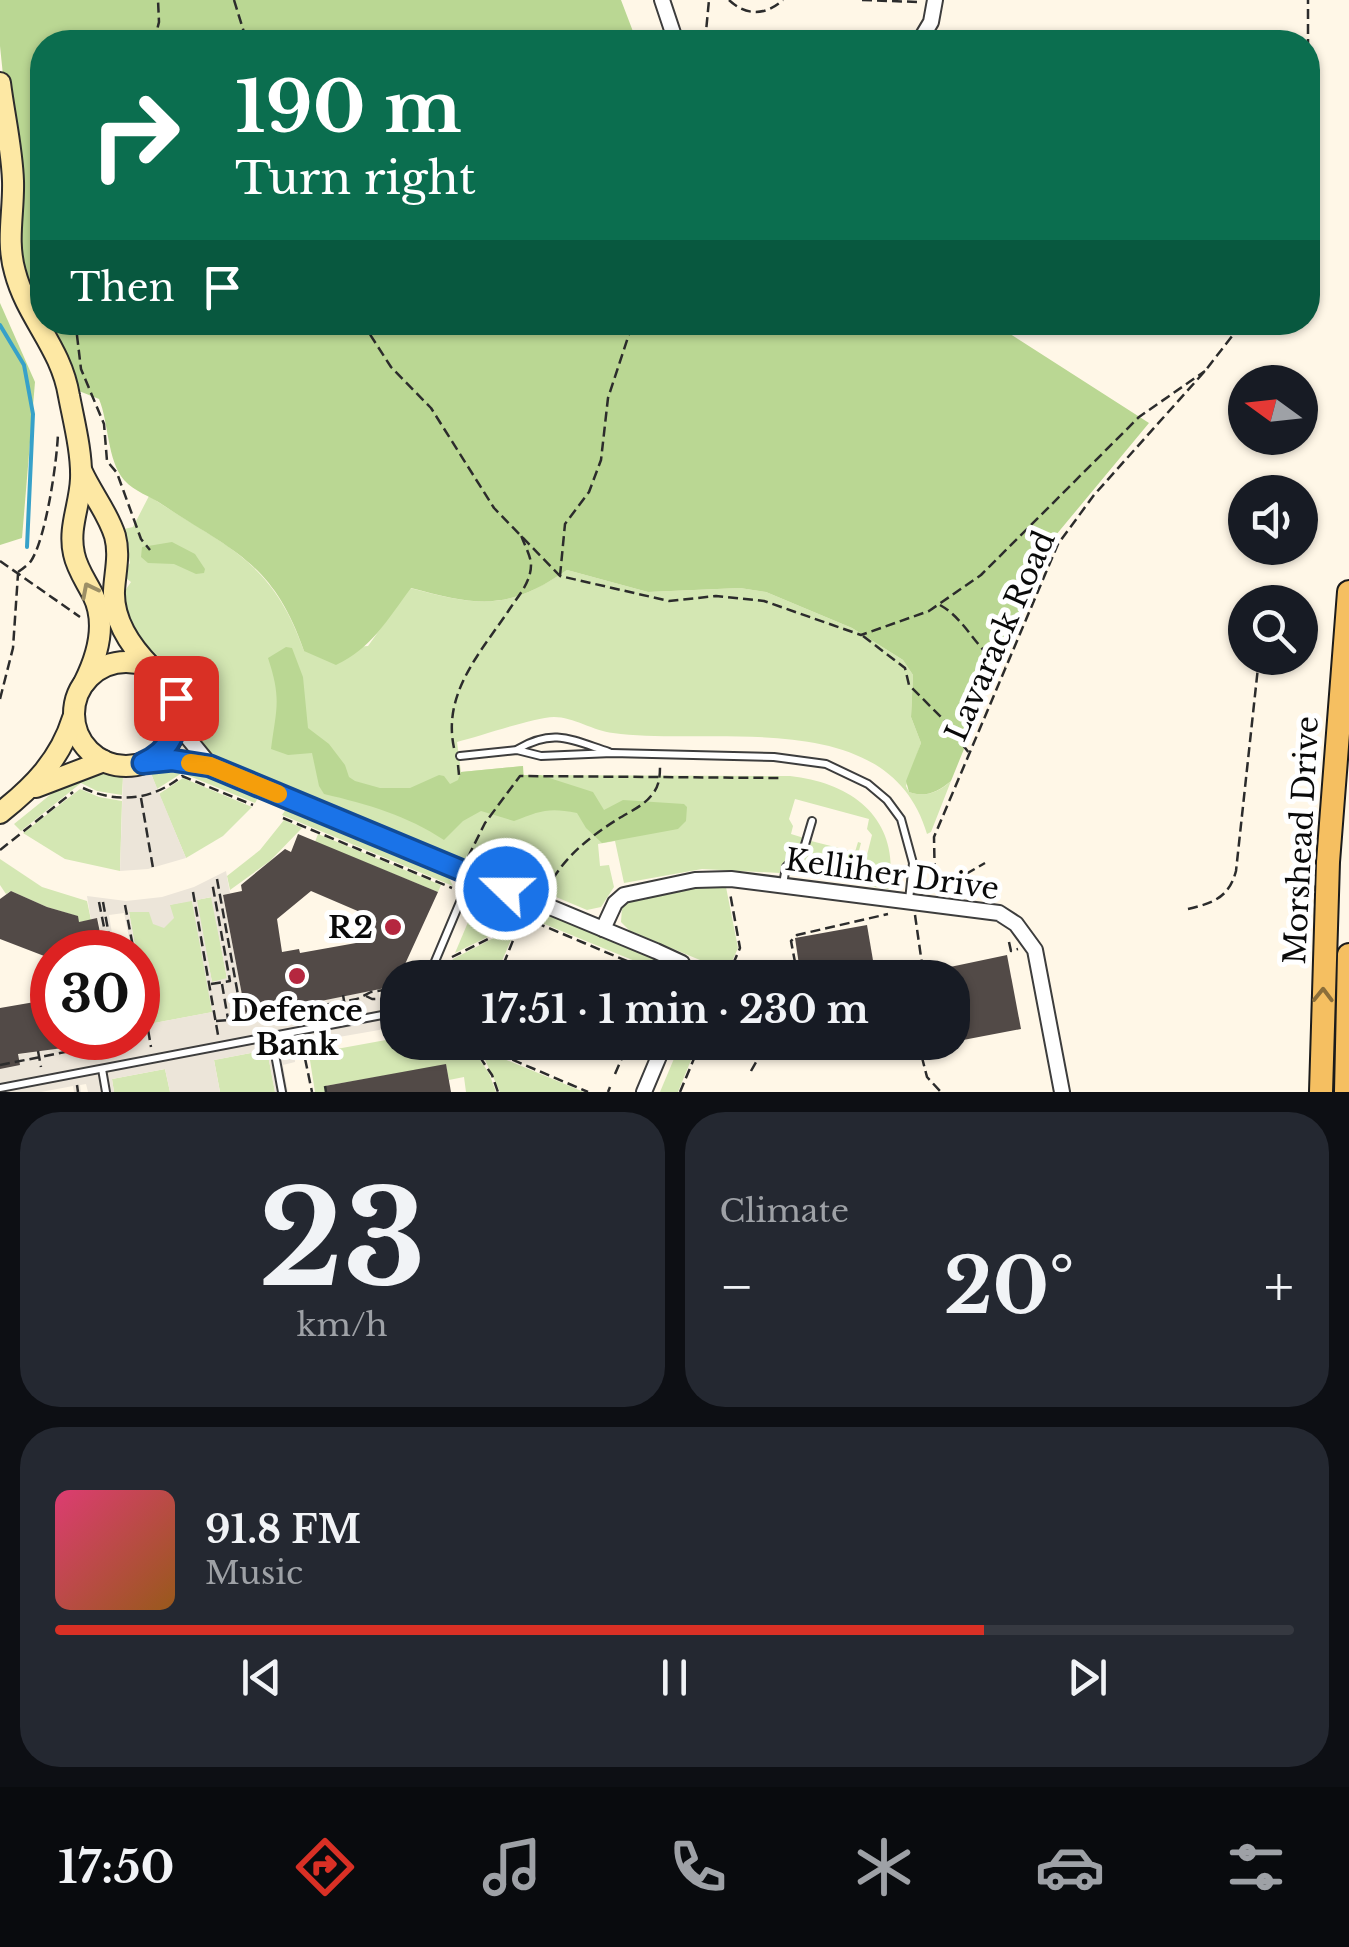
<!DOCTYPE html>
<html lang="en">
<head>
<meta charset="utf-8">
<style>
  :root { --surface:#171b24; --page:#242831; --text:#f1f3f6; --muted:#9ea1a6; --line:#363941; --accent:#d93025 }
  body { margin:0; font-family:"Libre Baskerville",serif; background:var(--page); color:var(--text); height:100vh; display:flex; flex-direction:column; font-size:38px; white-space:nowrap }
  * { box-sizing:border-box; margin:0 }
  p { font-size:32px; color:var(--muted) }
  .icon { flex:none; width:55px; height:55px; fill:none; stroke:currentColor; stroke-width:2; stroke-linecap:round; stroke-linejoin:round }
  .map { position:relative; height:1092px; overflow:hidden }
  .sheet { display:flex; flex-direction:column; gap:20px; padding:20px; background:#0d0f14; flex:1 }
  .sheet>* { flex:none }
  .banner { position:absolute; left:30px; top:30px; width:1290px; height:305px; border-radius:40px; box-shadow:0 2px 8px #0004; background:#0b6e4f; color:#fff; overflow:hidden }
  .needle { width:65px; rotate:285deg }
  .controls { position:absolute; left:1228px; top:365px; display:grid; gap:20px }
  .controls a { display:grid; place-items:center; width:90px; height:90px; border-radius:50%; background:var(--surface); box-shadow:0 2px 8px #0004; font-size:50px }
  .speed { position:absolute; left:30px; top:930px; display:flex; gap:20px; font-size:50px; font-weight:700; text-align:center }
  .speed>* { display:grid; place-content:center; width:130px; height:130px; border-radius:50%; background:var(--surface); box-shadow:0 2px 8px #0004; line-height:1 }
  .speed .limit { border:15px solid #d22; background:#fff; color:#111 }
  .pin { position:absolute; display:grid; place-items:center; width:85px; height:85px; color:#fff; margin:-42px; border-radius:20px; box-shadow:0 5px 15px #0006 }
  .me { position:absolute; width:110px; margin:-55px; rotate:292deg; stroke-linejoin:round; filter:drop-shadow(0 0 8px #0008) }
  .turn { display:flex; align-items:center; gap:35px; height:210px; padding:0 40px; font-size:45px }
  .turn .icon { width:130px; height:130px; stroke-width:2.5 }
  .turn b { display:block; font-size:70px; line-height:85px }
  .then { display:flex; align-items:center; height:95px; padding:0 40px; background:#0003; gap:20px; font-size:38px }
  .big { font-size:75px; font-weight:700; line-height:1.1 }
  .sheet .widget { flex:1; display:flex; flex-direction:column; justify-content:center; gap:15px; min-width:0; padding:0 35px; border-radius:40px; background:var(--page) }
  .sheet .dial { align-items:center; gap:0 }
  .dial b { font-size:130px; line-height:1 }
  .song { display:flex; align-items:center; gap:30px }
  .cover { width:120px; height:120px; border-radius:15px; background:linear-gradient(135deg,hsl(340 70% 55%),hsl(30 70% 35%)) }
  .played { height:10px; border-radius:5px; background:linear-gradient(90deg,var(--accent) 75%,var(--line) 75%) }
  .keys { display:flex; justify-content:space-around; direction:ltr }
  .heat { display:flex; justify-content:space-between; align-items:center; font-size:55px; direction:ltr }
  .sheet .tiles { flex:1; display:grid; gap:20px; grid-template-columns:1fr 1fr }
  .widget:last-child { grid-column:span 2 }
  .trip { position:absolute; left:380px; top:960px; width:590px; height:100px; border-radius:40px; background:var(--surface); box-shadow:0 2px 8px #0004; font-weight:700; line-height:100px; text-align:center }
  .dock { display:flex; height:160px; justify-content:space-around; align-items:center; background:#090b0e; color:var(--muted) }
  .dock .icon { width:70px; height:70px }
  .dock .current { color:var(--accent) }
  .dock b { font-size:45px; color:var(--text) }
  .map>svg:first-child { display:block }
</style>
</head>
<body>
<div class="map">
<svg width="1349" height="1092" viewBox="0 0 1349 1092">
  <rect width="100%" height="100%" fill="#fff7e7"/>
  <g fill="#d4e7b3">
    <path d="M149,496C224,546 272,559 304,651L368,646L410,588C478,606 507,611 567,570L648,592L740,588L766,592L852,628L903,660L913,675L911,717L921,743L906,786L909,792C925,798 939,792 951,781L931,832L927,834C889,703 712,747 613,733C594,731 573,717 554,717C532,718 481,736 457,742L461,772L523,766L524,775L790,776C854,783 901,820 889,889L868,886L862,875L872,835L867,829L869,819L795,799L789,819L793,826L791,834L804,838C799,853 784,858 780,873L702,869L624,883L615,841L598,844L600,866L609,865L614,887L601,907L587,910L544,892L542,894L211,758L198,746L180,681L166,663L144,652L120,598L131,582L122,575L130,563L124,529L133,527Z"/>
    <polygon points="168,765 188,767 259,796 255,803 182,773 157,789 150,771"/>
    <polygon points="99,773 123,777 122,795 97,791 81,783 21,831 14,824 71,778"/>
    <polygon points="183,778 252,807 223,836 186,858 159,794"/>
    <polygon points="80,789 99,797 122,801 120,871 65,859 23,833"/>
    <polygon points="287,808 440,870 448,876 453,886 282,815"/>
    <polygon points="284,820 302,828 270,861 230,890 227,876 260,850"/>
    <polygon points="318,834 441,885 438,892 315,842"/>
    <path d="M811,841L855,852L858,842L861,843L851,881L842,883V865L803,862L801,876L789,875C790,862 807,855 811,841Z"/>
    <polygon points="0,859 42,887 87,901 91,920 79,922 77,916 47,907 11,891 6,894 0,885"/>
    <polygon points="726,887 738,948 725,977 708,977 712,965 630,931 621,922 622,907 629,900 690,889"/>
    <polygon points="212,897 227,979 212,982 196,900"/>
    <polygon points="192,900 213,1012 149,1024 129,912 144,910 155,913 169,905"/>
    <polygon points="481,902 520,918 518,922 455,953 474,908"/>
    <polygon points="541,912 668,965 674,977 537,921"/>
    <polygon points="517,926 495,977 445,977 453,959"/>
    <polygon points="397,1028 398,1042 468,1043 489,1073 496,1092 466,1092 464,1077 449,1080 446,1065 325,1086 325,1092 315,1092 309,1054 386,1040 386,1031"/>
    <polygon points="681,1042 698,1043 678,1092 660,1092"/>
    <polygon points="480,1049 584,1092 500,1092"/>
    <polygon points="267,1050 275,1092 220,1092 214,1060"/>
    <polygon points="165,1069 170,1092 114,1092 112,1079"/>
  </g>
  <g fill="#bad793">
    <polygon points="0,0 621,0 637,42 42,42 42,317 23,270 0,46"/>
    <polygon points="0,303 35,382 22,538 0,545"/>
    <path d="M46,323H993L1149,423L1046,547L951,781C938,792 925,798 909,792L906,781L921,743L911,717L913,675L903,660L852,628L766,592L740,588L648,592L567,570C508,611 478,606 411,588C388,619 371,649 336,665L304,651C274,563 234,552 163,505C150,496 135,492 124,480C107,460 109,423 99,399L74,389Z"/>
    <polygon points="172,542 195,554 205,569 204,573 196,574 174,564 148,563 141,557 142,547"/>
    <path d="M286,647L292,648L303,677L308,728L329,744L345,765L349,777L355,781L380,788H410L439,775L444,776L450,784L458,780L461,772L523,766V775H540L593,792L604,810L623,800L684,804L687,807L686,821L678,829L602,843L586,828L577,813C548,807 540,811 514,821L481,811L463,821L444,840C408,816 367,804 324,794L319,786L312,753L288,755L271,749C276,709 282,700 268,658Z"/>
  </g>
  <g fill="#ece5d9" fill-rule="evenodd">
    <polygon points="150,771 186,858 148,869 120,871 123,777"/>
    <path d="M226,871L230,893L223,896L246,1016L378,989L385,1029L304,1043L305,1055L300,1044L294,1045L295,1062L283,1065L288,1092H275L267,1050L214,1060L220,1092H170L165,1069L112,1079L114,1092H88L86,1084L80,1085L81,1092H74L73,1086L41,1092H0V1058L55,1048L57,1051L120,1038H138V961L149,1024L212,1012L192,901L170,905L174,918L164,928L153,924L149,912H129L136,952H132L124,913L109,915L115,952H104L98,919L91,920L87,896L126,901L162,897L194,887ZM211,897L227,978L212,982L197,900Z"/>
  </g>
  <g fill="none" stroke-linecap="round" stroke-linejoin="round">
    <polyline stroke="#37a1c9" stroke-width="4" points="0,325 24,365 33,414 27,547"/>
  </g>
  <g fill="#524a47" fill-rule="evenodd">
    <path d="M298,834L438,892L395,986L246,1016L223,895L242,891L241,885L285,849L291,852ZM311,891L367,915L356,943L300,953L299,949L282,952L277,919Z"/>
    <polygon points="11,891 47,907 78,916 79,922 97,918 104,952 52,952 52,959 0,939 0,899"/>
    <polygon points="867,925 876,978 801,978 795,938"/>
    <polygon points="1007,955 1021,1029 963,1040 950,967"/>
    <polygon points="52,999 52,1038 99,1038 100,1043 18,1054 20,1065 0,1069 0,1008"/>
    <polygon points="446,1064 451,1092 326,1092 325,1086"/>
  </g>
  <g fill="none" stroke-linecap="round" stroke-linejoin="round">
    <defs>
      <g id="lane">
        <path d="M518,749C554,728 572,740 609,752"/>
        <polyline points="460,756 517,750 541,756 612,753 774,757 826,764 868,784 887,800 901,819 913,863 909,900"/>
        <polyline points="783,884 786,867 804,848 812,821"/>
        <polyline points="428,978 471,876"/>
        <polyline points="272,1038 282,1092"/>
        <polyline points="102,1069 106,1092"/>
        <polyline points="0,1088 398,1012"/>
      </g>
      <g id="street">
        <polyline points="662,0 676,42"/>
        <polyline points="919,42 931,22 935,0"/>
        <polyline points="178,706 188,738 210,765"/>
        <polyline points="143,763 172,760 210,766 656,951 682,963 688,978"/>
        <polyline points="603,929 615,903 624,895 695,880 731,879 999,913 1016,924 1035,950 1062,1092"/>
        <polyline points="644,1092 665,1042"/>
      </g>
      <g id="secondary">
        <path d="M0,83C4,115 12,149 13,181C14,212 6,241 15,272C27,318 61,347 69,396C74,422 82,453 81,479C80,505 68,528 74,554C77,569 86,581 93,595C107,623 97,657 84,683"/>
        <path d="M82,472C92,494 108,513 115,536C120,555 115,572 114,591C113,621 132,648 152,668"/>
        <circle cx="126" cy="714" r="52"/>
        <polyline points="36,787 104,761"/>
        <path d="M0,813C33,787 60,760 73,718"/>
      </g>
      <g id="primary">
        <polyline points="1321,1092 1328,862 1349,592"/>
        <polyline points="1346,1092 1349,955"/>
      </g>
    </defs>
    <use href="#lane" stroke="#3d3d3d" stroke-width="10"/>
    <use href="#street" stroke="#3d3d3d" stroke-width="18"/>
    <use href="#secondary" stroke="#2c2c2c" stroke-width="24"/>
    <use href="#primary" stroke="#1b1b1b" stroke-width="26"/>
    <g stroke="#2c2c2c" stroke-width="2.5" stroke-dasharray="10 5" stroke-linecap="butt">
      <polyline points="234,0 247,42"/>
      <path d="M729,0C746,16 765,16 783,0"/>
      <polyline points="862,0 918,2"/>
      <polyline points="154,42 159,22 158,0"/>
      <polyline points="705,42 709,0"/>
      <polyline points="1308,94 1308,0"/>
      <polyline points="81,322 76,327 81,369 104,424 107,461 117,473 141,539 150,550"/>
      <polyline points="362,322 391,367 431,408 494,508 560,576 669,601 716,596 764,601 861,635 929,611 981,575 1139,417 1205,371"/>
      <polyline points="0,561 80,617"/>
      <path d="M18,572C21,570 29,564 31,561C46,538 57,462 58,433"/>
      <polyline points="560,576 565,524 589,492 601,460 608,398 633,322"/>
      <path d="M940,605C968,621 976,652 1005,667"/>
      <polyline points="863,636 905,668 909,685 943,719 969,753"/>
      <polyline points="0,699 13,648 18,574"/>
      <path d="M454,748C442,692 482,651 511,607C520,594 531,581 531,565C531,556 524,544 521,535"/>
      <polyline points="458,765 459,775"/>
      <path d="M83,788C118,804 153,800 182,776L253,805"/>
      <polyline points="141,798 153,868"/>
      <polyline points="283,818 452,888"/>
      <polyline points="0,850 73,792"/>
      <polyline points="468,857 485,823 520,776 782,778"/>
      <polyline points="217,879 242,1017"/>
      <polyline points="935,888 934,837 1058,544 1094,495 1205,371 1243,322"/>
      <polyline points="940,889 985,863"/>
      <polyline points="193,892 218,1035"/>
      <path d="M546,892C560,860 589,837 618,819C629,812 643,806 651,796C659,787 660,778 660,766"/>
      <polyline points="480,899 667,978"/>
      <polyline points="99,902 109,952"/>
      <polyline points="103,902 112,952"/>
      <polyline points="125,905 134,952"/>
      <path d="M1188,909C1214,903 1229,897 1236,871L1259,658"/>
      <polyline points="915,915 924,978"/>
      <polyline points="1009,942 1011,951 1018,949"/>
      <polyline points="452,957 520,923 522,918"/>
      <polyline points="138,971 151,1047"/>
      <polyline points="498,978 520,923"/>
      <polyline points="727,978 740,948 730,893"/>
      <polyline points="798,978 791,941 797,935 888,914"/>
      <polyline points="211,984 230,981 212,882"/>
      <polyline points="222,984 228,1019"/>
      <polyline points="343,995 346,1012"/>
      <polyline points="366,996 372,999 398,999"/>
      <polyline points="216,1021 245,1019 357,999 371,992 398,988"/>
      <polyline points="471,1042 588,1092"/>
      <polyline points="918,1042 927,1077 941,1092"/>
      <polyline points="302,1044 312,1092"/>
      <polyline points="471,1044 492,1075 498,1092"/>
      <polyline points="38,1051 41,1067"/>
      <polyline points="0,1065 136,1038"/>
      <polyline points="751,1071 765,1046 784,1042"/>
      <polyline points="615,1074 629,1042"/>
      <polyline points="77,1085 78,1092"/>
      <polyline points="325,1086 326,1092"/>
      <polyline points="608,1092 610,1087"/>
      <polyline points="680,1092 701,1042"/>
    </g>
    <use href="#lane" stroke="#fff" stroke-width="6"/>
    <use href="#street" stroke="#fff" stroke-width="14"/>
    <use href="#secondary" stroke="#fde8a4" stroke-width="20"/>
    <use href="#primary" stroke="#f5bf61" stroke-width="22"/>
  </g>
  <defs><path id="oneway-chevron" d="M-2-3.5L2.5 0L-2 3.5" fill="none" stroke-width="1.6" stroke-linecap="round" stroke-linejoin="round" transform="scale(2.5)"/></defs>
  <use stroke="#9c8f66" href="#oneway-chevron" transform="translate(89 590) rotate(-117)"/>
  <use stroke="#8b6e3a" href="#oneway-chevron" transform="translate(1323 995) rotate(-89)"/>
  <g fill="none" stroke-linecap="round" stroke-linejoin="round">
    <defs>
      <path id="route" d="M176,698C182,727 170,751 143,763L172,760L210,766L506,889"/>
    </defs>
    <use href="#route" stroke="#114b97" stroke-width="25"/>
    <use href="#route" stroke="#1a73e8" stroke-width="18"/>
    <polyline stroke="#f59e0b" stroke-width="18" points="190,763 210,766 278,794"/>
  </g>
  <g fill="#b5273f" stroke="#fff" stroke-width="4">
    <circle cx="393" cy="927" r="10"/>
    <circle cx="297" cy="976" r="10"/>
  </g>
  <g text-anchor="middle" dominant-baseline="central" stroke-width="10" stroke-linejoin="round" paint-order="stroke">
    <g font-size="30" fill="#0a0a0a" stroke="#fff">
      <text transform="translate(1000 636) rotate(-66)">Lavarack Road</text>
      <text transform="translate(1301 840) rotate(-87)">Morshead Drive</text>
      <text transform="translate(892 874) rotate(8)">Kelliher Drive</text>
    </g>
    <g font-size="30" font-weight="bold" fill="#0a0a0a" stroke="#fff" text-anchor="end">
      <text x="373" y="927">R2</text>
      <text x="297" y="1010" text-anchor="middle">Defence<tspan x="297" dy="34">Bank</tspan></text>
    </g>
  </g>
</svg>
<div class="controls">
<a><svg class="needle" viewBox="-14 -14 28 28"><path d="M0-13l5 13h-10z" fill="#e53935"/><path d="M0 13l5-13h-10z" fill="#9ea1a6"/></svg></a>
<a><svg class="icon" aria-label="sound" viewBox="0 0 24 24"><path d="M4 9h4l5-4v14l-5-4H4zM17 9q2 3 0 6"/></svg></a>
<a><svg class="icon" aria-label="search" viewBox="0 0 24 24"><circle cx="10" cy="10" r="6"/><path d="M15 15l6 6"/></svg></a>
</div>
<div class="speed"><div class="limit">30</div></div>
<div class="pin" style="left:176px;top:698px;background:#d93025"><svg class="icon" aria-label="arrive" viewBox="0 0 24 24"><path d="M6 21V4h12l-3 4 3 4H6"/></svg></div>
<svg class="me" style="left:506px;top:889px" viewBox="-20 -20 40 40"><circle r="17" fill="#1a73e8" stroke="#fff" stroke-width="3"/><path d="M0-11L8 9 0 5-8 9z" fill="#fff"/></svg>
<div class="trip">17:51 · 1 min · 230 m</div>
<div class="banner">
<div class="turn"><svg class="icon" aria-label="right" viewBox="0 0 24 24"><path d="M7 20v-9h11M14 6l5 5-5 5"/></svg><div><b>190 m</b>Turn right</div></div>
<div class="then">Then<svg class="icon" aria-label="arrive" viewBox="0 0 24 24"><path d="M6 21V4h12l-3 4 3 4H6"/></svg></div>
</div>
</div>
<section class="sheet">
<div class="tiles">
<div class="widget dial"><b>23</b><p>km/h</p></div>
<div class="widget"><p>Climate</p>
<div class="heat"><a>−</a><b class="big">20°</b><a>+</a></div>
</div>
<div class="widget">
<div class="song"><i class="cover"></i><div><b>91.8 FM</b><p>Music</p></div></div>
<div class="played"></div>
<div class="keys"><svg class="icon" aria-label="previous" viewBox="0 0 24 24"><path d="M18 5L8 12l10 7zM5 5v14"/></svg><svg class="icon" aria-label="pause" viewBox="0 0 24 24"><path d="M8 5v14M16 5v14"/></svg><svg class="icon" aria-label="next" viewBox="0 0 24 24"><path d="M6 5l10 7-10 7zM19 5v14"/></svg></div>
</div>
</div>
</section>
<nav class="dock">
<b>17:50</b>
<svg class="icon current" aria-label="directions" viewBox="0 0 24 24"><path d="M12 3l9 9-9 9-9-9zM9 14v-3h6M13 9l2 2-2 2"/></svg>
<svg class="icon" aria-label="music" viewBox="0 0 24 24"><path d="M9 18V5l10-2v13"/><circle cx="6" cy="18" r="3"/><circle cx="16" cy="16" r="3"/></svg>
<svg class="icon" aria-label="phone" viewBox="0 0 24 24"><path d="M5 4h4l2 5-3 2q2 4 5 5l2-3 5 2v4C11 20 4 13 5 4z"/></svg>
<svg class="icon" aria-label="climate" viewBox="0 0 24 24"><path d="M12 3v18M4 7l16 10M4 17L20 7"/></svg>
<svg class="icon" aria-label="car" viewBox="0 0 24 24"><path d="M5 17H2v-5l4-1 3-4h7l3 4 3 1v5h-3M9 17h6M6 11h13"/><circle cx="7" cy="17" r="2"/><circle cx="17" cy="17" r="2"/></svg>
<svg class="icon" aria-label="filters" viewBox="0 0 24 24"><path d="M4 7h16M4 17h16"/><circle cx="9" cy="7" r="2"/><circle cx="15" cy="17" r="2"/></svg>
</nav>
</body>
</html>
